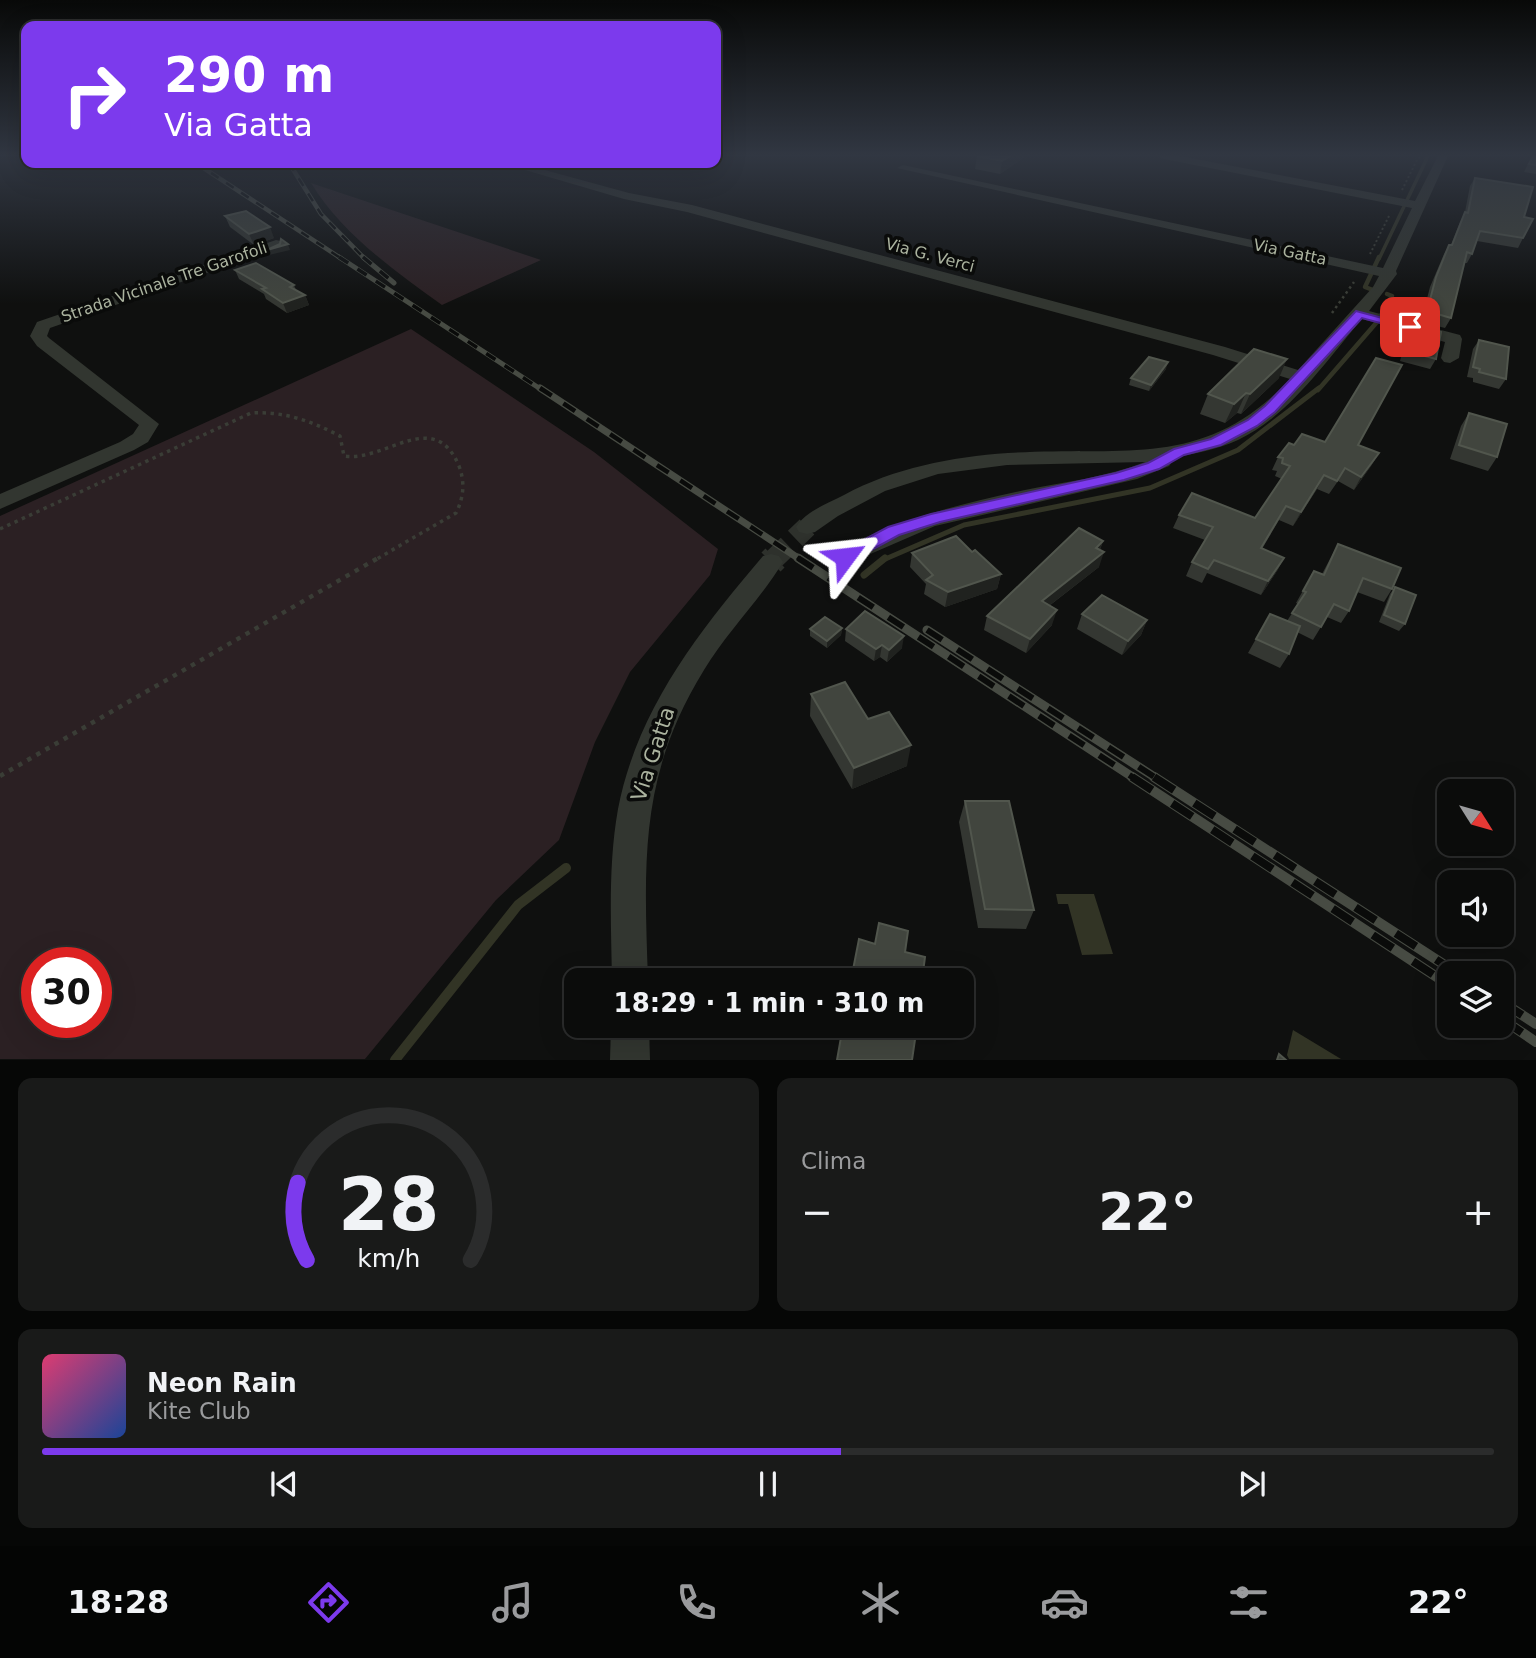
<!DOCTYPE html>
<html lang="it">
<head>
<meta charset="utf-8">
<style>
  :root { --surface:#0b0c0b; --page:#191a19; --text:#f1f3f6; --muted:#9a9b9d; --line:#2b2c2c; --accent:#7c3aed }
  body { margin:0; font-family:"DejaVu Sans",sans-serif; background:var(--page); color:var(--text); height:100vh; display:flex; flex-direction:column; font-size:26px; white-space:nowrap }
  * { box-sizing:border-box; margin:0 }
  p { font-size:23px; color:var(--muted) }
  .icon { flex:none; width:38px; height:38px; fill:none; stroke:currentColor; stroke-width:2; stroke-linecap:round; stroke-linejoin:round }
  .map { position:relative; height:1060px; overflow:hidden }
  .side { display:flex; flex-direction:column; gap:18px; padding:18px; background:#060706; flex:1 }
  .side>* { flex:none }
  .top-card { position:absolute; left:21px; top:21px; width:700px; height:147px; border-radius:14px; box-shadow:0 7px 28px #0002,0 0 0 2px var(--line); background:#7c3aed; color:#fff; overflow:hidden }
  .needle { width:46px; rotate:127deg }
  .tools { position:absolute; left:1437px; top:779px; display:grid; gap:14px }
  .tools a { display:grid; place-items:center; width:77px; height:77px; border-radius:14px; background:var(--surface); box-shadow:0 7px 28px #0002,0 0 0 2px var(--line); font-size:35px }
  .speed { position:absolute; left:21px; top:947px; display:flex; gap:14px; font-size:35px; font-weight:700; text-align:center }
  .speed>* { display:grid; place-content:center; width:91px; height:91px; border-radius:50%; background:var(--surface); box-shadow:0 7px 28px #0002,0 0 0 2px var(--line); line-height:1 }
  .speed .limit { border:10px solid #d22; background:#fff; color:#111 }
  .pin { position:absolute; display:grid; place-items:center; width:60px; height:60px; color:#fff; margin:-30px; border-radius:14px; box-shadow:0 4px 10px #0006 }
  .me { position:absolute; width:77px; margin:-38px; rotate:60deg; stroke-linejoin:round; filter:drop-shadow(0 0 5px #0008) }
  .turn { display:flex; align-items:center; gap:24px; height:147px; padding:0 28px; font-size:32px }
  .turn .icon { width:91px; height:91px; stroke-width:2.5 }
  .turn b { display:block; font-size:49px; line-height:60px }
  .big { font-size:52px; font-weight:700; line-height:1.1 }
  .side .widget { flex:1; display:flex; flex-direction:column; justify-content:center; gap:10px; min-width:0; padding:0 24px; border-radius:14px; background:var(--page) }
  .side .dial { align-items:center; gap:0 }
  .dial svg { height:182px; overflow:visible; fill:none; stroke:var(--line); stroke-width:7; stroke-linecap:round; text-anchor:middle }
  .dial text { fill:var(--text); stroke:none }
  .song { display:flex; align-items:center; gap:21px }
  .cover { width:84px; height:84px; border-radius:10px; background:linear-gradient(135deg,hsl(340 70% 55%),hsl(220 70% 35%)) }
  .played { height:7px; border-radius:4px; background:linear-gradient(90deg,var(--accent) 55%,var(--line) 55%) }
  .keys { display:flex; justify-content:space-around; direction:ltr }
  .heat { display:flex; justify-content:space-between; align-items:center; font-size:38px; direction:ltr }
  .side .tiles { flex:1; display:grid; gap:18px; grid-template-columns:1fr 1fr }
  .widget:last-child { grid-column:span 2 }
  .trip { position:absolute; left:564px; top:968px; width:410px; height:70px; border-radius:14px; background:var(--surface); box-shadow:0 7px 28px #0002,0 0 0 2px var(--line); font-weight:700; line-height:70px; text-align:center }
  .dock { display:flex; height:112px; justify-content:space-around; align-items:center; background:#040504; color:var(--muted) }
  .dock .icon { width:49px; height:49px }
  .dock .current { color:var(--accent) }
  .dock b { font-size:32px; color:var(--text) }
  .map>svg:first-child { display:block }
</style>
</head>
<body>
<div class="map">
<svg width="1536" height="1060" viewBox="0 0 1536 1060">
  <rect width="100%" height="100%" fill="#0f100f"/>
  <g fill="#2b2023" fill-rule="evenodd">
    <path d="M311,183L541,260L442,305C395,271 342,234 311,183Z"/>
    <path d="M411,329L594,452L718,549L710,575L630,672L595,742L559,840L496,900L365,1059H0V516ZM37,962H96V1022H37Z"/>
  </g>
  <g fill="#323425">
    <polygon points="1056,894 1094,894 1113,954 1082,955 1068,904 1058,904"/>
    <polygon points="1293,1030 1341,1059 1289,1059 1287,1055"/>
  </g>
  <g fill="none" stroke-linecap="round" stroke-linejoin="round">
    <polyline stroke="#323425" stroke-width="3.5" points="1379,259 1428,156"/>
    <g stroke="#323425" stroke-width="4.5">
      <polyline points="1373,290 1365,287 1379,257"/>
      <polyline points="1380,317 1392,296 1387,294"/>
      <polyline points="1318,390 1377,322"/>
    </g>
    <polyline stroke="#323425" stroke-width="5" points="883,560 964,525 1150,488 1238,450 1319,388"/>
    <polyline stroke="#323425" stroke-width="7" points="864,575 885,558"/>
    <polyline stroke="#323425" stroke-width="10" points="395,1060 518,905 566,868"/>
    <polyline stroke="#2e312c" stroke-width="21" stroke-dasharray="21 10" stroke-linecap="butt" points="773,560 807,527"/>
    <polyline stroke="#2e312c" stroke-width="27" stroke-dasharray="27 13" stroke-linecap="butt" points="771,562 775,558"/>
    <g stroke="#3a3d36" stroke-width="2" stroke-dasharray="2 2.5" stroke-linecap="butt">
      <polyline points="1402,190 1418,158 1422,156"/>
      <polyline points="1370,254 1390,214"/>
    </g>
    <polyline stroke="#3a3d36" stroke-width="2.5" stroke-dasharray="2.5 3.5" stroke-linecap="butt" points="1332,313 1354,282"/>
    <path stroke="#3a3d36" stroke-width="3.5" stroke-dasharray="3.5 4.5" stroke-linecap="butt" d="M0,529L251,413C284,411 311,421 340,436L344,456C384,463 434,406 459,466C465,482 464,497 456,513L375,560"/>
    <polyline stroke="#3a3d36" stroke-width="4.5" stroke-dasharray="4.5 6" stroke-linecap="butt" points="0,776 378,558"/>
    <g fill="#323630" fill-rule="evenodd">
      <path d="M1158,156H1180L1415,201L1438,156H1448L1396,271L1397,274L1369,311L1460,335L1462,339L1459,358L1450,363L1444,362L1441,358L1445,342L1362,319C1326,361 1289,416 1238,440C1216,450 1193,454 1170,458L1172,462L1169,466L1137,479L935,526L845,565L837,563L833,557L837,551C896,520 959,504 1025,490C1065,482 1107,477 1145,462L1007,465L938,474L885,491L838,516L815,532L807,534L799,532L796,527C805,512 828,503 844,495C894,468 951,457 1008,453C1121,445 1203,472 1290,379L1213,355L687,212L624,199L501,163H519L629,193L692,205L1225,347L1298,370L1373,287L1379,276L897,168L903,165L1383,268L1412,208L1164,159Z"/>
      <polygon points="276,240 281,241 281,247 50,328 47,336 49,338 159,424 148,442 134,450 0,509 0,494 120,442 133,434 139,425 37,346 30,336 37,322"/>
      <path d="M771,554L779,556L783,562C760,600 727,632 704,670C639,775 644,862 648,980H612C611,923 608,865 618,809C637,710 699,631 763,556Z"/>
      <polygon points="611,1026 649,1026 650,1060 610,1060"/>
    </g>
    <defs>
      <g id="rail-far4">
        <polyline points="196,163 342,259"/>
        <polyline points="289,163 321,214 365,259"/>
      </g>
      <g id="rail-far3">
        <polyline points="339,257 542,390"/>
        <polyline points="363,257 394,283"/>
      </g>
      <polyline id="rail-far2" points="540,388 801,560"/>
      <g id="rail-far1">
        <polyline points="798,558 1134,778"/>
        <polyline points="927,630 1156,778"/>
      </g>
      <g id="rail">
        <polyline points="1132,777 1449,985"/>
        <polyline points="1154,777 1457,973"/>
        <polyline points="1502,1002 1536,1024"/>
        <polyline points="1502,1019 1536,1042"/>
      </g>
    </defs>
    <use href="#rail-far4" stroke="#474b43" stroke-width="4.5"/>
    <use href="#rail-far3" stroke="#474b43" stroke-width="5"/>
    <use href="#rail-far2" stroke="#474b43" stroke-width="7"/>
    <use href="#rail-far1" stroke="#474b43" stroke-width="9"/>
    <use href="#rail" stroke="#474b43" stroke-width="10"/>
    <use href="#rail-far4" stroke="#0a0b0a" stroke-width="2.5" stroke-dasharray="9" stroke-linecap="butt"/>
    <use href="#rail-far3" stroke="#0a0b0a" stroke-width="3.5" stroke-dasharray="11" stroke-linecap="butt"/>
    <use href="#rail-far2" stroke="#0a0b0a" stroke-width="4.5" stroke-dasharray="14" stroke-linecap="butt"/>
    <use href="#rail-far1" stroke="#0a0b0a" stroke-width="6" stroke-dasharray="18" stroke-linecap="butt"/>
    <use href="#rail" stroke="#0a0b0a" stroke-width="8" stroke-dasharray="24" stroke-linecap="butt"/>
  </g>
  <g fill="#343732">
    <polygon points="977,156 1026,156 1000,174 975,169"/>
    <polygon points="1532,156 1536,156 1536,174 1524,172"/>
    <polygon points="1475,178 1524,217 1523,238 1518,248 1477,241 1472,254 1467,263 1464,263 1451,318 1445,328 1421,322 1430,287 1444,254 1449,245 1451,245 1460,222 1465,212 1470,186"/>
    <polygon points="225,216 274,238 254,245 230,227"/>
    <polygon points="235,270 294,285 296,290 305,295 309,305 287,313 266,299 264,294 239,279"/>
    <polygon points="1413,325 1436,359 1430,369 1400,361 1408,334"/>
    <polygon points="1479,340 1506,379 1499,389 1473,382 1473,378 1467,377 1473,349"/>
    <polygon points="1166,369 1149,391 1129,385 1131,378"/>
    <polygon points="1279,378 1241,414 1237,413 1225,423 1200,414 1208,394"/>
    <polygon points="1469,413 1497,457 1488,471 1450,459 1461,426"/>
    <polygon points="1325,442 1358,445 1379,453 1371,466 1354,490 1338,481 1329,494 1317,489 1293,526 1279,520 1262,549 1284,558 1277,571 1261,595 1207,573 1202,583 1186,576 1192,562 1205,540 1173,528 1179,515 1255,518 1282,479 1275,476 1277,471 1272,470 1278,457 1294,445"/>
    <polygon points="1103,541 1100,550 1099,567 1049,606 1052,625 1026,653 984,630 987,616"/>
    <polygon points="1338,544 1392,589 1384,602 1357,592 1349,611 1341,623 1327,617 1313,640 1297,632 1289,654 1280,668 1248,653 1270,614 1287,621 1298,604 1296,603 1314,571 1322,574"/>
    <polygon points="972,552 1001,574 997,589 945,607 924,594 926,584 910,567 912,553"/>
    <polygon points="1395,587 1405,624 1399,631 1379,622 1390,594"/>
    <polygon points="1082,614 1147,620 1141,635 1122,655 1077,629"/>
    <polygon points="842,628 841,635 827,648 810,636 810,629"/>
    <polygon points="846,629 902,648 887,662 880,657 874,661 845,641"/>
    <polygon points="811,694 868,719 907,766 852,789 810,716"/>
    <polygon points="965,801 1034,910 1026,929 978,928 959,822"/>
  </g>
  <g fill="#20221f">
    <polygon points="1010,156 1026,156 1000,174 1002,161"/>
    <polygon points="270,227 274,238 254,245 249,234"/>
    <polygon points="288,244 290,250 269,255 267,250"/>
    <polygon points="305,295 309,305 287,313 283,303"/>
    <polygon points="1287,359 1279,378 1241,414 1250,394"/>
    <polygon points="1168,362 1166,369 1149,391 1151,385"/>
    <polygon points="1246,393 1237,413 1225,423 1234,404"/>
    <polygon points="1379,453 1371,466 1354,490 1361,477"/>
    <polygon points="1324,475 1317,489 1293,526 1301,512"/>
    <polygon points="1103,541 1098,555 1104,552 1099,567 1037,615 1042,601"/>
    <polygon points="1284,558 1277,571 1261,595 1268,581"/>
    <polygon points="1001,574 997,589 945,607 948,592"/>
    <polygon points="1057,610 1052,625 1026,653 1030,639"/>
    <polygon points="1147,620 1141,635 1122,655 1128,641"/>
    <polygon points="842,628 841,635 827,648 827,641"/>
    <polygon points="904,636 902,648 887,662 889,650"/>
    <polygon points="882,645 880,657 874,661 876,649"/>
    <polygon points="911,745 907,766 852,789 854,768"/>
  </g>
  <g fill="#41453e" stroke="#51564d" stroke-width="2">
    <polygon points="977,156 1010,156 1002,161"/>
    <polygon points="1533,156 1536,156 1536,165 1529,164"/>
    <polygon points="1475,178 1533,187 1524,217 1533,219 1523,238 1480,231 1472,254 1467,252 1451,318 1427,311 1436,277 1449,245 1452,245 1465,212 1468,213"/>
    <polygon points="246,211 270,227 249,234 225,216"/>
    <polygon points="281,239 288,244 267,250 280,244"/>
    <polygon points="256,263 294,285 290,287 305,295 283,303 262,289 266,288 235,270"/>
    <polygon points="1413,325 1441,332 1436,359 1406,351"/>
    <polygon points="1479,340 1509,347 1506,379 1479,372 1480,369 1473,367"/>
    <polygon points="1254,349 1287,359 1250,394 1246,393 1234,404 1208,394"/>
    <polygon points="1149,357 1168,362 1151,385 1131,378"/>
    <polygon points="1376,358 1402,365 1358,445 1379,453 1361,477 1345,468 1337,481 1324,475 1301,512 1286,506 1261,548 1284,558 1268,581 1214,560 1208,569 1192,562 1213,527 1179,515 1192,493 1255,518 1290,466 1282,463 1283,458 1278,457 1289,443 1294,445 1302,434 1325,442"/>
    <polygon points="1469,413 1507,424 1497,457 1459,445"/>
    <polygon points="1079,528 1103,541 1096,548 1104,552 1042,601 1057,610 1030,639 987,616"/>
    <polygon points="956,536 972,552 975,550 1001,574 948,592 926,580 933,575 912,553"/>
    <polygon points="1338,544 1401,568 1392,589 1363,578 1349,611 1334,604 1321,627 1292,613 1306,592 1303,591 1314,571 1324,575"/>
    <polygon points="1395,587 1416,595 1405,624 1384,615"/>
    <polygon points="1102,595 1147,620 1128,641 1082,614"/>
    <polygon points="865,611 904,636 889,650 882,645 876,649 846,629"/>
    <polygon points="1270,614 1300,626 1289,654 1256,639"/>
    <polygon points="825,617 842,628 827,641 810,629"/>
    <polygon points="845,682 868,719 889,712 911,745 854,768 811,694"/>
    <polygon points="965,801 1009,801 1034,910 985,909"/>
    <polygon points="879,923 908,931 905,952 925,957 922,980 851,980 859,939 875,944"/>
    <polygon points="843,1026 917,1026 912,1060 837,1060"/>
    <polygon points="1279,1054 1286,1060 1277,1060"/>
  </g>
  <linearGradient id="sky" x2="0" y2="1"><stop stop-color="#080908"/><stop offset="0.51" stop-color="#313742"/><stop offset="1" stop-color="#313742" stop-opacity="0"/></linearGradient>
  <rect width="1536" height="304" fill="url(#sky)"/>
  <polygon fill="#7c3aed" stroke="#51269a" stroke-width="2" points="1356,311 1416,327 1410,331 1362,318 1275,412 1257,426 1221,445 1184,455 1159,469 1124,480 940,522 899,535 851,561 839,561 837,557 839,553 888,527 931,514 1116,473 1148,463 1174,449 1211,439 1248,420 1265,406"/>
  <g text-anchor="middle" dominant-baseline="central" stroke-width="7" stroke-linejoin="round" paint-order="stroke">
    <g font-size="16" fill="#abb39f" stroke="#0a0b0a">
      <text transform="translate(1290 252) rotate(12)">Via Gatta</text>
      <text transform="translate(930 255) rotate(15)">Via G. Verci</text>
      <text transform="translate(164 282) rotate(-19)">Strada Vicinale Tre Garofoli</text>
    </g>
    <g font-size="21" fill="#abb39f" stroke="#0a0b0a">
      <text transform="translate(653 754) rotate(-72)">Via Gatta</text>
    </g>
  </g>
</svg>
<div class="tools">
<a><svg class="needle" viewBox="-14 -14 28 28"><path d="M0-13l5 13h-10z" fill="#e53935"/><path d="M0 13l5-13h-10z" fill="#9a9b9d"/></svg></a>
<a><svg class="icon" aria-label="sound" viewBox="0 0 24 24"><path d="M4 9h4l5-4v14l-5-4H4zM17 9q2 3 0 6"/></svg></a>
<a><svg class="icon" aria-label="layers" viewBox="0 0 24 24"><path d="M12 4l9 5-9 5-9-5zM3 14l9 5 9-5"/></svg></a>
</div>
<div class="speed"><div class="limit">30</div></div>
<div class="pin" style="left:1410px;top:327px;background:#d93025"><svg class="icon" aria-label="arrive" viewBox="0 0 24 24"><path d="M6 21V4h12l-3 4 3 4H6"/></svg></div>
<svg class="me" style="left:845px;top:557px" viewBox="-20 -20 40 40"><path d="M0-17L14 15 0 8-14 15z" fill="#7c3aed" stroke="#fff" stroke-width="4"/></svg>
<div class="trip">18:29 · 1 min · 310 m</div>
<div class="top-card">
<div class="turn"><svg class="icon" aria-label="right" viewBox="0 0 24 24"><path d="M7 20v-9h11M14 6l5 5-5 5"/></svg><div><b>290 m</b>Via Gatta</div></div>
</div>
</div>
<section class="side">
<div class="tiles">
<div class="widget dial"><svg viewBox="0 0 100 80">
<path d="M14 69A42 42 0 1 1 86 69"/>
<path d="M14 69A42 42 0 0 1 10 35" stroke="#7c3aed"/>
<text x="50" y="56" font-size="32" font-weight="700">28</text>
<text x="50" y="72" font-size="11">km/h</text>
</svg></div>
<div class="widget"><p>Clima</p>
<div class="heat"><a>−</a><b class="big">22°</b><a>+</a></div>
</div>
<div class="widget">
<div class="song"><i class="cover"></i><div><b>Neon Rain</b><p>Kite Club</p></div></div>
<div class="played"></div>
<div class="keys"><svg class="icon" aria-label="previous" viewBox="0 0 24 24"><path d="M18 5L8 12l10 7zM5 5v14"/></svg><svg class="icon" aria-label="pause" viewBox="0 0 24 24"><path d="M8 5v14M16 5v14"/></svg><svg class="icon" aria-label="next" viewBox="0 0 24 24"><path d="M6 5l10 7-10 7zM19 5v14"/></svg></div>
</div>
</div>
</section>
<nav class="dock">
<b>18:28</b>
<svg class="icon current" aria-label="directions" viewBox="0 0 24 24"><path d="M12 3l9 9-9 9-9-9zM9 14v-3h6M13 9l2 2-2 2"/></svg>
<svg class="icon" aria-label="music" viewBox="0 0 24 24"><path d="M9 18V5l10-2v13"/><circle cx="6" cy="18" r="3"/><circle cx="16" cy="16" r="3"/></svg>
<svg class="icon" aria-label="phone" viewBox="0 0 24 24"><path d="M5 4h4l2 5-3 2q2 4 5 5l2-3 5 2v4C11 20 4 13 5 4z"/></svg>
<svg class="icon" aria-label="climate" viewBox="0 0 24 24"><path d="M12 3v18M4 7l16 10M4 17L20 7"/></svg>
<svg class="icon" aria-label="car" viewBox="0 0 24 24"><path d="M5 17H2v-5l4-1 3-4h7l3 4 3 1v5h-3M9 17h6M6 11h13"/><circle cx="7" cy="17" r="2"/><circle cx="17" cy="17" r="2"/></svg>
<svg class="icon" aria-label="filters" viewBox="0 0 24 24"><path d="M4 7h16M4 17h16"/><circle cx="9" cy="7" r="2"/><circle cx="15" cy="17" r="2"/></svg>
<b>22°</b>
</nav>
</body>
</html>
